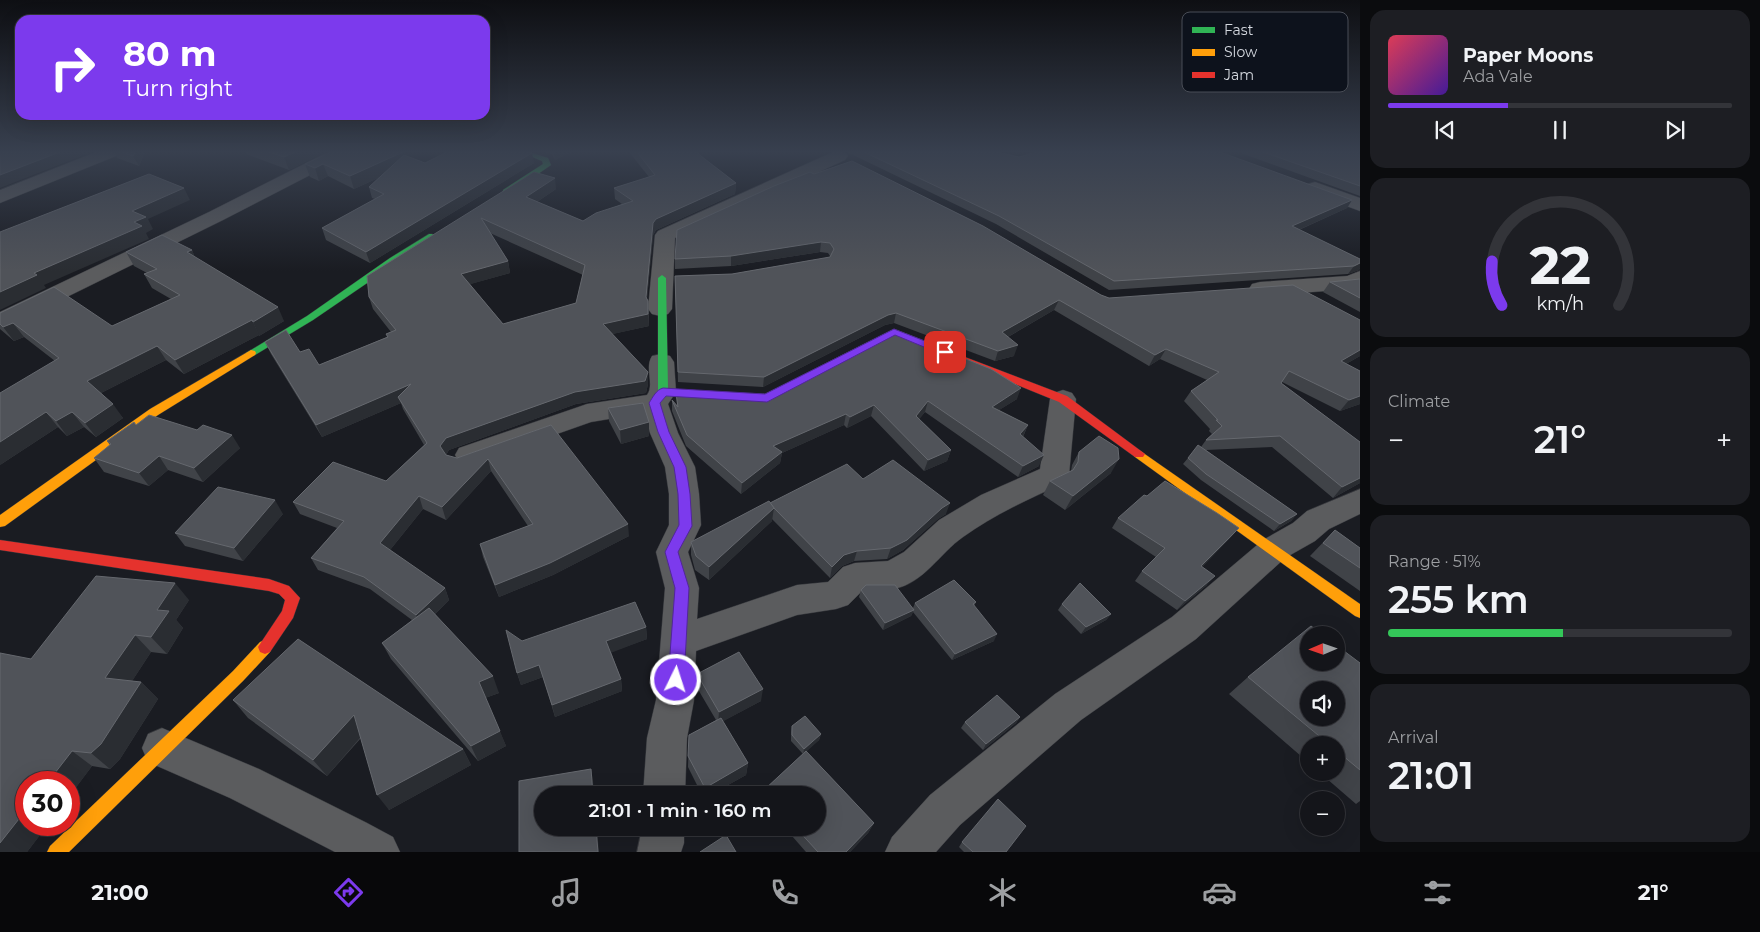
<!DOCTYPE html>
<html lang="en">
<head>
<meta charset="utf-8">
<style>
  :root { --surface:#14151a; --page:#1d1e23; --text:#f1f3f6; --muted:#9d9fa2; --line:#333439; --accent:#7c3aed }
  body { margin:0; font-family:Montserrat,sans-serif; background:var(--page); color:var(--text); height:100vh; display:flex; flex-direction:column; font-size:19px; white-space:nowrap }
  * { box-sizing:border-box; margin:0 }
  p { font-size:16px; color:var(--muted) }
  .icon { flex:none; width:28px; height:28px; fill:none; stroke:currentColor; stroke-width:2; stroke-linecap:round; stroke-linejoin:round }
  .map { position:relative; flex:1; overflow:hidden }
  .sheet { display:flex; flex-direction:column; gap:10px; padding:10px; background:#0b0c0e; width:400px }
  .sheet>* { flex:none }
  .top-card { position:absolute; left:15px; top:15px; width:475px; height:105px; border-radius:15px; box-shadow:0 5px 20px #0002,0 0 0 1px var(--line); background:#7c3aed; color:#fff; overflow:hidden }
  .needle { width:32px; rotate:268deg }
  .fabs { position:absolute; left:1300px; top:626px; display:grid; gap:10px }
  .fabs a { display:grid; place-items:center; width:45px; height:45px; border-radius:50%; background:var(--surface); box-shadow:0 5px 20px #0002,0 0 0 1px var(--line); font-size:25px }
  .speed { position:absolute; left:15px; top:771px; display:flex; gap:10px; font-size:25px; font-weight:700; text-align:center }
  .speed>* { display:grid; place-content:center; width:65px; height:65px; border-radius:50%; background:var(--surface); box-shadow:0 5px 20px #0002,0 0 0 1px var(--line); line-height:1 }
  .speed .limit { border:8px solid #d22; background:#fff; color:#111 }
  .pin { position:absolute; display:grid; place-items:center; width:42px; height:42px; color:#fff; margin:-21px; border-radius:10px; box-shadow:0 2px 8px #0006 }
  .me { position:absolute; width:55px; margin:-28px; rotate:4deg; stroke-linejoin:round; filter:drop-shadow(0 0 4px #0008) }
  .turn { display:flex; align-items:center; gap:18px; height:105px; padding:0 25px; font-size:22px }
  .turn .icon { width:65px; height:65px; stroke-width:2.5 }
  .turn b { display:block; font-size:35px; line-height:42px }
  .big { font-size:38px; font-weight:600; line-height:1.1 }
  .sheet .card { flex:1; display:flex; flex-direction:column; justify-content:center; gap:8px; min-width:0; padding:0 18px; border-radius:15px; background:var(--page) }
  .sheet .dial { align-items:center; gap:0 }
  .dial svg { height:130px; overflow:visible; fill:none; stroke:var(--line); stroke-width:7; stroke-linecap:round; text-anchor:middle }
  .dial text { fill:var(--text); stroke:none }
  .song { display:flex; align-items:center; gap:15px }
  .cover { width:60px; height:60px; border-radius:8px; background:linear-gradient(135deg,hsl(350 70% 55%),hsl(260 70% 35%)) }
  .played { height:5px; border-radius:2px; background:linear-gradient(90deg,var(--accent) 35%,var(--line) 35%) }
  .keys { display:flex; justify-content:space-around; direction:ltr }
  .heat { display:flex; justify-content:space-between; align-items:center; font-size:28px; direction:ltr }
  .charge { height:8px; border-radius:4px; background:linear-gradient(90deg,#34c759 51%,var(--line) 0) }
  .trip { position:absolute; left:534px; top:786px; width:292px; height:50px; border-radius:25px; background:var(--surface); box-shadow:0 5px 20px #0002,0 0 0 1px var(--line); font-weight:600; line-height:50px; text-align:center }
  .tabs { display:flex; height:80px; justify-content:space-around; align-items:center; background:#08080a; color:var(--muted) }
  .tabs .icon { width:35px; height:35px }
  .tabs .active { color:var(--accent) }
  .tabs b { font-size:22px; color:var(--text) }
  main { display:flex; flex:1; min-height:0 }
  .map>svg:first-child { display:block }
</style>
</head>
<body>
<main>
<div class="map">
<svg width="1360" height="852" viewBox="0 0 1360 852">
  <rect width="100%" height="100%" fill="#1a1c22"/>
  <g fill="none" stroke-linecap="round" stroke-linejoin="round">
    <defs>
      <g id="street">
        <polygon points="96,152 119,152 116,156 0,203 0,190"/>
        <polygon points="328,152 350,152 347,156 223,220 8,326 0,328 0,312 209,212"/>
        <polygon points="833,152 845,152 848,156 845,160 675,238 672,309 668,314 660,316 652,314 648,309 655,235 658,231"/>
        <polygon points="1315,182 1360,198 1360,211 1308,192 1306,188 1308,184"/>
        <polygon points="1360,271 1360,287 1352,289 1260,296 1252,294 1249,289 1252,284 1260,282 1347,276"/>
        <path d="M661,354L670,356L674,362L676,392L668,404L678,433L695,467L699,494L701,525L688,552L699,588L697,619L797,585L828,582L843,567L855,563L888,561L904,552L939,520L981,495L1040,469L1050,399L1054,393L1063,390L1072,393L1076,399L1069,475L1064,483C1029,499 995,514 963,537C940,553 924,583 894,589C884,591 873,590 863,590L848,605L836,609L797,615L696,651L694,700L687,738L685,795H643L647,738L656,700L665,588L656,552L669,525V494L665,467L650,433L645,413L591,422L469,465L459,462L455,455L459,448L587,404L647,395C655,384 644,368 652,356Z"/>
        <polygon points="1360,489 1360,514 1329,529 1315,541 1285,558 1196,639 1081,720 960,825 936,852 885,852 892,837 930,795 1055,694 1172,617 1263,540 1293,523 1307,511"/>
        <polygon points="162,728 259,769 367,823 393,837 400,852 335,852 230,798 148,762 142,748 148,734"/>
        <polygon points="642,828 684,828 684,843 681,852 637,852"/>
      </g>
      <g id="fast">
        <polygon points="520,152 529,152 548,158 551,165 509,194 503,194 503,190 543,164 542,161"/>
        <polygon points="429,234 432,234 436,236 313,320 255,355 251,356 246,353 307,316 390,258"/>
        <polygon points="662,275 666,278 668,389 765,394 894,329 961,355 962,357 957,360 953,359 894,336 767,402 663,396 658,392 658,278"/>
      </g>
      <g id="slow">
        <polygon points="251,350 255,351 256,353 255,355 158,415 5,526 0,527 0,515 150,409"/>
        <polygon points="1139,450 1360,604 1360,618 1355,616 1135,457 1133,454 1135,451"/>
        <polygon points="265,640 270,642 272,647 270,652 243,681 69,852 47,852 50,846 233,671 260,642"/>
      </g>
      <g id="jam">
        <polygon points="957,354 1067,396 1145,454 1143,457 1135,457 1059,402 953,359 952,357"/>
        <polygon points="0,540 269,579 289,586 300,598 293,618 270,652 265,654 260,652 258,647 282,611 285,600 279,594 269,591 0,550"/>
      </g>
    </defs>
    <use href="#street" stroke="#35373c" stroke-width="1"/>
    <use href="#fast" stroke="#35373c" stroke-width="1"/>
    <use href="#slow" stroke="#35373c" stroke-width="1"/>
    <use href="#jam" stroke="#35373c" stroke-width="1"/>
    <use href="#street" fill="#5b5c5e" fill-rule="evenodd"/>
    <use href="#fast" fill="#30b455" fill-rule="evenodd"/>
    <use href="#slow" fill="#ff9f0a" fill-rule="evenodd"/>
    <use href="#jam" fill="#e5322d" fill-rule="evenodd"/>
  </g>
  <g fill="#404348" fill-rule="evenodd">
    <polygon points="114,152 145,152 139,166 117,158"/>
    <polygon points="245,152 325,152 289,170 246,154"/>
    <polygon points="543,152 571,152 555,160 552,154"/>
    <path d="M629,152H697L701,156L736,183L735,194L656,230L653,235L647,299L649,313V326L612,334L648,372V384L646,393L576,404L449,450L446,455L457,458L551,425L629,536L553,575L499,597L483,557L480,544L528,526L491,471L446,520L423,509L390,550L445,588L449,600L435,614L499,693L485,698L506,746L478,761L391,659L382,643L412,620L370,589L318,570L311,558L337,528L300,514L293,502L386,481L424,445L403,409L401,403L322,437L271,354L265,342L300,352L319,365L387,337L386,334L391,332L373,309L369,297L534,172L556,189L537,202L583,221L622,204L615,199L614,188L649,177ZM490,233L583,275L576,303L503,324L470,284L510,273L508,261Z"/>
    <polygon points="847,152 997,152 1019,157 1352,200 1347,208 1299,230 1360,259 1360,268 1359,270 1348,274 1109,290 996,224"/>
    <polygon points="1238,152 1360,152 1360,196"/>
    <polygon points="404,155 425,163 534,163 370,263 326,240 322,228 375,199 372,198 369,187 378,178 354,189 328,176 319,181 310,177 305,164"/>
    <polygon points="774,186 1101,295 1109,298 1360,320 1360,356 1346,364 1360,371 1360,404 1340,411 1282,382 1281,383 1360,442 1360,483 1333,498 1272,447 1206,450 1297,514 1291,521 1274,531 1201,480 1183,464 1188,458 1201,447 1206,440 1212,434 1209,431 1210,429 1184,401 1191,391 1207,380 1160,359 1149,366 1054,310 1008,337 1014,356 995,361 894,323 885,325 763,387 678,382 675,276 732,274 830,257 830,256 828,253 820,252 731,266 675,269 675,259"/>
    <polygon points="192,250 195,258 284,321 259,336 259,335 184,374 166,360 101,393 123,418 96,437 84,427 67,436 58,427 0,465 55,361 24,337 14,341 0,329 0,313 112,326 171,299 152,288 144,274 147,273 134,266 126,252"/>
    <polygon points="1360,279 1360,312 1323,292 1330,282"/>
    <polygon points="676,393 769,398 1017,399 999,410 1028,425 1023,437 1039,466 1018,477 925,412 919,419 951,450 947,461 924,471 871,416 847,428 844,425 782,453 780,463 741,494 686,446 672,411 672,400 677,405"/>
    <polygon points="608,408 649,422 649,436 621,444 609,421"/>
    <polygon points="136,425 240,448 203,482 168,470 149,486 104,472 94,458 110,445 107,441"/>
    <polygon points="1079,452 1111,473 1065,510 1043,495 1050,481 1071,471 1072,465"/>
    <polygon points="863,479 946,514 938,519 903,550 887,559 854,561 842,566 830,578 772,519 772,521 709,580 695,570 691,555 691,542 770,503"/>
    <polygon points="283,514 243,561 185,546 175,533"/>
    <polygon points="1118,518 1239,528 1230,538 1202,567 1207,585 1177,610 1135,581 1142,571 1156,557 1112,528"/>
    <polygon points="1335,530 1360,548 1360,591 1310,556"/>
    <polygon points="861,590 913,608 915,603 976,602 974,606 994,641 952,660 913,612 911,616 883,630 859,597"/>
    <polygon points="189,600 176,620 183,628 167,654 151,652 132,681 141,682 158,699 120,759 110,769 92,766 27,852 0,852 31,659"/>
    <polygon points="1062,604 1111,614 1106,620 1081,634 1058,610"/>
    <polygon points="646,627 647,639 611,652 621,679 622,691 555,717 543,677 521,685 517,673 522,641"/>
    <polygon points="1360,663 1360,801 1356,804 1319,772 1336,772 1336,745 1309,745 1309,763 1229,694 1248,677"/>
    <polygon points="697,674 761,701 723,721 748,763 746,775 710,795 702,795 688,767 689,735 716,720 696,686"/>
    <polygon points="233,700 463,749 471,765 389,810 361,738 327,776 248,718"/>
    <polygon points="1020,717 1016,723 983,750 961,728 965,722"/>
    <polygon points="792,726 821,734 819,740 806,751 874,823 868,833 850,852 806,852 785,828 818,828 818,795 763,795 764,790 803,754 791,741 791,732"/>
    <polygon points="962,842 1006,852 964,852 959,847"/>
  </g>
  <g fill="#2a2d32">
    <polygon points="60,152 92,152 0,188 0,175"/>
    <polygon points="135,152 145,152 139,166 133,156"/>
    <polygon points="295,152 325,152 289,170 284,157"/>
    <polygon points="403,152 406,165 354,189 350,176"/>
    <polygon points="554,152 571,152 555,160"/>
    <polygon points="532,153 534,163 370,263 366,252"/>
    <polygon points="323,164 328,176 319,181 315,168"/>
    <polygon points="555,178 556,189 528,208 526,197"/>
    <polygon points="736,183 735,194 656,230 653,235 646,309 646,297 653,223 656,219"/>
    <polygon points="184,188 190,200 148,219 153,229 146,233 149,239 44,285 46,288 0,310 0,292 34,273 132,211"/>
    <polygon points="1352,200 1347,208 1287,235 1292,226"/>
    <polygon points="821,242 820,252 731,266 731,256"/>
    <polygon points="192,250 198,264 187,252"/>
    <polygon points="508,261 510,273 464,286 461,274"/>
    <polygon points="1360,263 1360,268 1359,270 1348,274 1354,266"/>
    <polygon points="1059,300 1054,310 999,342 1002,332"/>
    <polygon points="648,301 649,326 604,336 603,324"/>
    <polygon points="278,307 284,321 259,336 253,322"/>
    <polygon points="896,313 894,323 885,325 763,387 764,377 888,315"/>
    <polygon points="252,320 259,335 184,374 175,360"/>
    <polygon points="13,323 24,337 14,341 3,327"/>
    <polygon points="1018,345 1014,356 995,361 998,351"/>
    <polygon points="157,346 166,360 97,395 87,381"/>
    <polygon points="1166,349 1160,359 1149,366 1155,355"/>
    <polygon points="1360,350 1360,356 1333,371 1341,361"/>
    <polygon points="648,372 648,384 646,393 576,404 449,450 444,458 440,446 446,438 575,392"/>
    <polygon points="411,384 398,397 401,403 322,437 316,425"/>
    <polygon points="1021,388 1017,399 988,417 992,407"/>
    <polygon points="1360,396 1360,404 1340,411 1349,400"/>
    <polygon points="928,401 925,412 913,427 916,416"/>
    <polygon points="113,404 123,418 96,437 85,423"/>
    <polygon points="874,405 871,416 847,428 850,417"/>
    <polygon points="46,412 58,427 0,465 0,442"/>
    <polygon points="72,412 84,427 67,436 56,421"/>
    <polygon points="846,414 844,425 782,453 780,463 741,494 742,483 773,446"/>
    <polygon points="649,422 649,436 621,444 620,430"/>
    <polygon points="1028,425 1023,436 1015,445 1020,434"/>
    <polygon points="232,435 240,448 203,482 194,468"/>
    <polygon points="951,450 947,461 924,471 928,460"/>
    <polygon points="1044,455 1039,466 1018,477 1023,466"/>
    <polygon points="159,456 168,470 149,486 139,473"/>
    <polygon points="488,459 491,471 446,520 442,507"/>
    <polygon points="1119,459 1111,473 1065,510 1073,496"/>
    <polygon points="1360,478 1360,483 1333,498 1342,487"/>
    <polygon points="419,496 423,509 386,555 380,543"/>
    <polygon points="275,500 283,514 243,561 234,548"/>
    <polygon points="950,503 946,514 938,519 903,550 887,559 891,548 942,508"/>
    <polygon points="774,508 772,521 709,580 709,567"/>
    <polygon points="1297,514 1291,521 1274,531 1280,524"/>
    <polygon points="628,524 629,536 553,575 499,597 495,585"/>
    <polygon points="1239,528 1230,538 1193,576 1201,566"/>
    <polygon points="857,551 854,561 842,566 830,578 832,567 844,555"/>
    <polygon points="1215,576 1207,585 1177,610 1185,601"/>
    <polygon points="175,583 189,600 176,620 183,628 167,654 151,637 157,610"/>
    <polygon points="445,588 449,600 421,627 416,615"/>
    <polygon points="914,610 911,616 883,630 885,623"/>
    <polygon points="1111,614 1106,620 1081,634 1086,627"/>
    <polygon points="646,627 647,639 608,654 606,641"/>
    <polygon points="997,634 994,641 952,660 955,654"/>
    <polygon points="135,635 151,652 123,695 105,678"/>
    <polygon points="539,665 543,677 521,685 517,673"/>
    <polygon points="493,676 499,693 485,698 479,682"/>
    <polygon points="621,679 622,691 555,717 552,705"/>
    <polygon points="141,682 158,699 120,759 110,769 91,753"/>
    <polygon points="763,689 761,701 718,724 719,712"/>
    <polygon points="354,715 365,732 327,776 313,760"/>
    <polygon points="1020,717 1016,723 983,750 986,744"/>
    <polygon points="500,731 506,746 478,761 471,746"/>
    <polygon points="821,734 819,740 803,755 804,749"/>
    <polygon points="463,749 471,765 389,810 377,795"/>
    <polygon points="72,751 92,766 69,797 69,782 48,782"/>
    <polygon points="748,763 746,775 710,795 704,795 705,788"/>
    <polygon points="591,769 593,780 594,795 593,795"/>
    <polygon points="26,810 26,825 48,825 27,852 0,852 0,843"/>
    <polygon points="874,823 868,833 850,852 846,852"/>
    <polygon points="596,828 597,828 599,852 598,852"/>
  </g>
  <g fill="#505359" stroke="#65686e" fill-rule="evenodd">
    <polygon points="0,152 60,152 0,175"/>
    <polygon points="122,152 135,152 133,156"/>
    <polygon points="269,152 295,152 284,157"/>
    <polygon points="331,152 403,152 350,176 323,164 315,168 305,164"/>
    <polygon points="447,152 528,152 532,153 366,252 322,228 384,194 369,187 404,155 425,163"/>
    <path d="M637,152H697L701,156L736,183L656,219L653,223L646,297L648,301V314L603,324L648,372L645,381L575,392L446,438L440,446L446,455L457,458L551,425L628,524L550,563L495,585L480,544L533,524L488,459L442,507L419,496L380,543L445,588L416,615L364,577L311,558L344,521L293,502L333,462L386,481L427,443L398,397L411,384L316,425L265,342L286,330L300,352L309,349L319,365L388,337L386,334L396,330L369,297L367,276L534,172L555,178L526,197L583,221L596,213L633,201L614,188L655,175ZM481,218L585,265L576,303L503,324L461,274L508,261Z"/>
    <polygon points="864,152 997,152 1019,157 1036,152 1220,152 1352,200 1292,226 1360,259 1360,263 1354,266 1114,281 999,216"/>
    <polygon points="1263,152 1360,152 1360,186"/>
    <polygon points="852,161 983,226 1101,295 1109,298 1293,285 1360,320 1360,350 1341,361 1360,371 1360,396 1349,400 1289,371 1281,383 1360,442 1360,478 1342,487 1280,436 1206,440 1222,426 1216,420 1218,420 1191,391 1219,372 1166,349 1155,355 1059,300 1002,332 1018,345 998,351 896,313 888,315 764,377 678,372 675,276 732,274 830,257 834,249 830,243 821,242 731,256 675,259 677,230 774,186 810,172 814,174"/>
    <polygon points="149,174 184,188 132,211 146,217 134,222 142,226 34,273 37,275 0,292 0,232"/>
    <polygon points="162,235 192,250 187,252 278,307 253,322 252,320 175,360 157,346 87,381 113,404 85,423 72,412 56,421 46,412 0,442 0,393 59,358 13,323 3,327 0,324 0,313 54,287 112,326 180,295 144,274 157,269 126,252"/>
    <polygon points="1360,279 1360,298 1330,282"/>
    <polygon points="898,332 991,369 1021,388 992,407 1028,425 1020,434 1044,455 1023,466 928,401 916,416 951,450 928,460 874,405 850,417 846,414 773,446 782,452 742,483 687,435 672,400 678,407 676,393 769,398"/>
    <polygon points="643,403 649,422 620,430 608,408"/>
    <polygon points="149,415 197,430 203,425 232,435 194,468 159,456 139,473 94,458 111,444 107,441 134,422 136,425"/>
    <polygon points="1099,436 1118,448 1119,459 1073,496 1050,481 1073,470 1078,462 1079,452"/>
    <polygon points="1198,445 1297,514 1280,524 1206,474 1188,458"/>
    <polygon points="893,460 950,503 942,508 907,540 891,548 857,551 844,555 832,567 774,508 770,503 847,464 863,479"/>
    <polygon points="1165,481 1217,513 1239,528 1201,566 1215,576 1185,601 1142,571 1165,548 1118,518 1144,495 1147,496"/>
    <polygon points="218,487 275,500 234,548 175,533"/>
    <polygon points="769,501 774,508 709,567 696,556 691,542"/>
    <polygon points="1335,530 1360,548 1360,568 1323,543"/>
    <polygon points="96,576 175,583 157,610 169,611 151,637 135,635 105,678 141,682 101,744 91,753 72,751 48,782 26,782 26,810 0,843 0,653 31,659"/>
    <polygon points="954,580 976,602 973,604 997,634 955,654 915,603"/>
    <polygon points="1080,583 1111,614 1086,627 1062,604"/>
    <polygon points="866,585 895,585 914,610 885,623 861,590"/>
    <polygon points="635,602 646,627 606,641 621,679 552,705 539,665 517,673 506,630 522,641"/>
    <polygon points="429,608 493,676 479,682 500,731 471,746 382,643"/>
    <path d="M1311,626L1323,635H1309V662H1336V645L1360,663V770L1336,750V745H1330L1248,677ZM1309,690H1336V718H1309Z"/>
    <polygon points="298,639 463,749 377,795 354,715 313,760 233,700"/>
    <polygon points="739,652 763,689 719,712 697,674"/>
    <polygon points="997,695 1020,717 986,744 965,722"/>
    <polygon points="805,716 821,734 804,749 792,735 792,726"/>
    <polygon points="721,718 748,763 705,788 688,756 689,735"/>
    <polygon points="806,751 874,823 846,852 818,852 796,828 818,828 818,795 769,795 764,790"/>
    <polygon points="591,769 593,795 542,795 542,828 596,828 598,852 519,852 519,781"/>
    <polygon points="998,799 1026,826 1006,852 973,852 962,842"/>
    <polygon points="726,835 736,852 700,852"/>
  </g>
  <linearGradient id="sky" x2="0" y2="1"><stop stop-color="#0e0f13"/><stop offset="0.56" stop-color="#38404f"/><stop offset="1" stop-color="#38404f" stop-opacity="0"/></linearGradient>
  <rect width="1360" height="271" fill="url(#sky)"/>
  <path fill="#7c3aed" stroke="#51269a" d="M894,329L948,350L950,352L945,355L941,354L895,335L767,402L666,396L660,403L669,432L686,467L690,494L692,526L678,552L689,588L684,680L681,686L676,688L670,686L668,680L675,588L665,552L679,525L678,494L674,467L658,432L649,403C653,397 656,390 663,388L765,394Z"/>
  <rect x="1182" y="12" width="166" height="80" rx="8" fill="#0d121c" stroke="#494d56" stroke-width="1"/>
  <rect x="1192" y="27" width="23" height="6" fill="#30b455"/>
  <rect x="1192" y="49" width="23" height="7" fill="#ff9f0a"/>
  <rect x="1192" y="72" width="23" height="6" fill="#e5322d"/>
  <g font-size="14" fill="#d4d8df">
    <text x="1224" y="35">Fast</text>
    <text x="1224" y="57">Slow</text>
    <text x="1224" y="80">Jam</text>
  </g>
</svg>
<div class="fabs">
<a><svg class="needle" viewBox="-14 -14 28 28"><path d="M0-13l5 13h-10z" fill="#e53935"/><path d="M0 13l5-13h-10z" fill="#9d9fa2"/></svg></a>
<a><svg class="icon" aria-label="sound" viewBox="0 0 24 24"><path d="M4 9h4l5-4v14l-5-4H4zM17 9q2 3 0 6"/></svg></a>
<a>+</a>
<a>−</a>
</div>
<div class="speed"><div class="limit">30</div></div>
<div class="pin" style="left:945px;top:352px;background:#d93025"><svg class="icon" aria-label="arrive" viewBox="0 0 24 24"><path d="M6 21V4h12l-3 4 3 4H6"/></svg></div>
<svg class="me" style="left:676px;top:680px" viewBox="-20 -20 40 40"><circle r="17" fill="#7c3aed" stroke="#fff" stroke-width="3"/><path d="M0-11L8 9 0 5-8 9z" fill="#fff"/></svg>
<div class="trip">21:01 · 1 min · 160 m</div>
<div class="top-card">
<div class="turn"><svg class="icon" aria-label="right" viewBox="0 0 24 24"><path d="M7 20v-9h11M14 6l5 5-5 5"/></svg><div><b>80 m</b>Turn right</div></div>
</div>
</div>
<section class="sheet">
<div class="card">
<div class="song"><i class="cover"></i><div><b>Paper Moons</b><p>Ada Vale</p></div></div>
<div class="played"></div>
<div class="keys"><svg class="icon" aria-label="previous" viewBox="0 0 24 24"><path d="M18 5L8 12l10 7zM5 5v14"/></svg><svg class="icon" aria-label="pause" viewBox="0 0 24 24"><path d="M8 5v14M16 5v14"/></svg><svg class="icon" aria-label="next" viewBox="0 0 24 24"><path d="M6 5l10 7-10 7zM19 5v14"/></svg></div>
</div>
<div class="card dial"><svg viewBox="0 0 100 80">
<path d="M14 69A42 42 0 1 1 86 69"/>
<path d="M14 69A42 42 0 0 1 8 42" stroke="#7c3aed"/>
<text x="50" y="56" font-size="32" font-weight="700">22</text>
<text x="50" y="72" font-size="11">km/h</text>
</svg></div>
<div class="card"><p>Climate</p>
<div class="heat"><a>−</a><b class="big">21°</b><a>+</a></div>
</div>
<div class="card"><p>Range · 51%</p><b class="big">255 km</b><div class="charge"></div></div>
<div class="card"><p>Arrival</p><b class="big">21:01</b></div>
</section>
</main>
<nav class="tabs">
<b>21:00</b>
<svg class="icon active" aria-label="directions" viewBox="0 0 24 24"><path d="M12 3l9 9-9 9-9-9zM9 14v-3h6M13 9l2 2-2 2"/></svg>
<svg class="icon" aria-label="music" viewBox="0 0 24 24"><path d="M9 18V5l10-2v13"/><circle cx="6" cy="18" r="3"/><circle cx="16" cy="16" r="3"/></svg>
<svg class="icon" aria-label="phone" viewBox="0 0 24 24"><path d="M5 4h4l2 5-3 2q2 4 5 5l2-3 5 2v4C11 20 4 13 5 4z"/></svg>
<svg class="icon" aria-label="climate" viewBox="0 0 24 24"><path d="M12 3v18M4 7l16 10M4 17L20 7"/></svg>
<svg class="icon" aria-label="car" viewBox="0 0 24 24"><path d="M5 17H2v-5l4-1 3-4h7l3 4 3 1v5h-3M9 17h6M6 11h13"/><circle cx="7" cy="17" r="2"/><circle cx="17" cy="17" r="2"/></svg>
<svg class="icon" aria-label="filters" viewBox="0 0 24 24"><path d="M4 7h16M4 17h16"/><circle cx="9" cy="7" r="2"/><circle cx="15" cy="17" r="2"/></svg>
<b>21°</b>
</nav>
</body>
</html>
